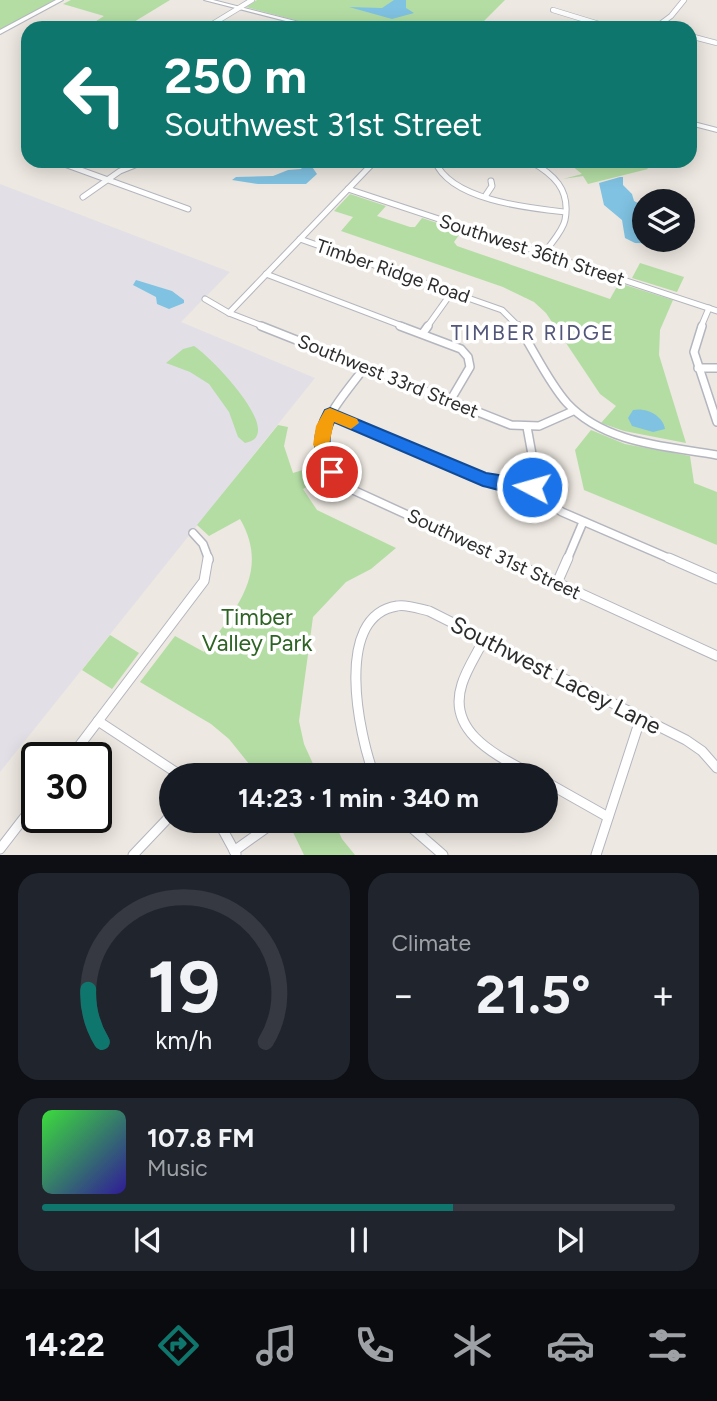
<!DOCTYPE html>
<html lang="en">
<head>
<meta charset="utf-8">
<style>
  :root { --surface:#171b24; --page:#20242c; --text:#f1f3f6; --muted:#9ea1a6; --line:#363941; --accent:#0f766e }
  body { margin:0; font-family:Figtree,sans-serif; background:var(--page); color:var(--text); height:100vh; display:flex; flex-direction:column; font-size:26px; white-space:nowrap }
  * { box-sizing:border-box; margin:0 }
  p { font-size:23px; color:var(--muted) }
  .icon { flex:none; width:38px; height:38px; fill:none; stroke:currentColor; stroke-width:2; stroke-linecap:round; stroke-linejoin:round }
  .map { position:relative; height:855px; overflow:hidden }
  .drawer { display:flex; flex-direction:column; gap:18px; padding:18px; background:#0d0f14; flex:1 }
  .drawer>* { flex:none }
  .top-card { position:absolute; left:21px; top:21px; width:676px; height:147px; border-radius:21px; box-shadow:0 4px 18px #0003; background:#0f766e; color:#fff; overflow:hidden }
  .controls { position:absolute; left:632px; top:189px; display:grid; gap:14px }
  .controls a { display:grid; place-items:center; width:63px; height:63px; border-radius:50%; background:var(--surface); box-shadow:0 4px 18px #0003; font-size:35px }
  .speed { position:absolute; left:21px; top:742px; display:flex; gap:14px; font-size:35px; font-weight:700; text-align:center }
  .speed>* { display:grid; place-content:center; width:91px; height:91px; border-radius:50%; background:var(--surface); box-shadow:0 4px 18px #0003; line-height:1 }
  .speed .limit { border:4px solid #111; border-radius:10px; background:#fff; color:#111 }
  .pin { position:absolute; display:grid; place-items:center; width:60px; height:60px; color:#fff; margin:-30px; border:4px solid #fff; border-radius:50%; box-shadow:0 2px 7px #0007 }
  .me { position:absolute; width:77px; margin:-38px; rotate:276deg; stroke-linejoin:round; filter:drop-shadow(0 0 5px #0008) }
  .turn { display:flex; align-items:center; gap:24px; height:147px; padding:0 28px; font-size:32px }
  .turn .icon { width:91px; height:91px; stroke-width:2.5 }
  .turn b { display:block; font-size:49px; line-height:60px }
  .big { font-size:52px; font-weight:700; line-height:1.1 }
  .drawer .card { flex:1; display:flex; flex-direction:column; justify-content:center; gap:10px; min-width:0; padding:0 24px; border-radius:21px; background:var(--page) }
  .drawer .dial { align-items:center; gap:0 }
  .dial svg { height:182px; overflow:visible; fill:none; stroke:var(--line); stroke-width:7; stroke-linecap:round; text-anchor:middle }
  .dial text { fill:var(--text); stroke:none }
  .song { display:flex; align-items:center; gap:21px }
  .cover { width:84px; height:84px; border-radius:10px; background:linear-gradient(135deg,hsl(120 70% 55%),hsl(250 70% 35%)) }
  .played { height:7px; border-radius:4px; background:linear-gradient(90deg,var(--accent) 65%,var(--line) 65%) }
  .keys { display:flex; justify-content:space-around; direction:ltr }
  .heat { display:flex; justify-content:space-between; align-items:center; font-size:38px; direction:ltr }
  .drawer .tiles { flex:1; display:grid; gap:18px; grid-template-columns:1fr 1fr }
  .card:last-child { grid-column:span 2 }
  .trip { position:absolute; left:159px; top:763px; width:399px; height:70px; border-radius:35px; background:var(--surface); box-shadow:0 4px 18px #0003; font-weight:700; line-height:70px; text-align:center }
  .tab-bar { display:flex; height:112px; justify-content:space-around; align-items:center; background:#090b0e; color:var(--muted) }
  .tab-bar .icon { width:49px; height:49px }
  .tab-bar .active { color:var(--accent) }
  .tab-bar b { font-size:32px; color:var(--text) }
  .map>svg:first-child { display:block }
</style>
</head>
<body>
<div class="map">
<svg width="717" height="855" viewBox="0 0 717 855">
  <rect width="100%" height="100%" fill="#ede8e1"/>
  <polygon fill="#e2e0e6" points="0,184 230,272 181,322 315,378 0,772"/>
  <g fill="#b4dda4">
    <polygon points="0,0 56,0 0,30"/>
    <polygon points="71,0 170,0 124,28 74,28 82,22 90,25 104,16 63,4"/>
    <polygon points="257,0 505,0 477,28 325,28 246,7"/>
    <polygon points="566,161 641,161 648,169 588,184 583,176 563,179 582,174"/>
    <polygon points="350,194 386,206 377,216 410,227 415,227 422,218 462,231 454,242 457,246 610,299 619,283 673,300 660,330 659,355 686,443 624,431 601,423 616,406 600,394 546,313 534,302 503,287 341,231 353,217 334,211"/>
    <polygon points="640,263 684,277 677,292 632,278"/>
    <path d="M194,346C209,355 289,436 245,443L238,437L229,412L209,384L190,372L166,363L183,349Z"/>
    <path d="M278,425L288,427L284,446L293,473L319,465L326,476L303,489L317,510L396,548L371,569L346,582L313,617L299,721L304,744L318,775H258L229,739L211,724L140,682L175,636L204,652C235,610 271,572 240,519L209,536L197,525Z"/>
    <polygon points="591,430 625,444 690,456 694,483 717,492 717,545 584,490 575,450"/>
    <polygon points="110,635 139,653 112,689 82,670"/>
    <polygon points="297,821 334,821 342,839 355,855 304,855 290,826"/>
  </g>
  <g fill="#80c2e2">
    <polygon points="394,0 406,0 406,8 414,13 392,19 349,7 382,8"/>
    <polygon points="308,161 317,174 306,184 258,184 232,180 236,177 273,176 288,170 301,169"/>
    <polygon points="620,177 623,177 623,185 632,194 634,201 644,206 644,240 683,238 684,244 635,243 625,238 622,220 604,205 599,183"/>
    <polygon points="136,280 172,291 184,300 184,303 169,309 157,304 156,297 133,285"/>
    <path d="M633,410C647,407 663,416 665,429L653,432L632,426L628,418Z"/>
  </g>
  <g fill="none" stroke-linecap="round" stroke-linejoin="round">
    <defs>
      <g id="street-far3">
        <polyline points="553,10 612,28"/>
        <polyline points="206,28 252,0"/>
        <polyline points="655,28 671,16 684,0"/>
        <polyline points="690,36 717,43"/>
      </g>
      <g id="street-far2">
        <polyline points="56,161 188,209"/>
        <path d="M435,161C450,200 528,208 565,212"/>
        <path d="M530,161C553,174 571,189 565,220C563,231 550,244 544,254"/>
        <polyline points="348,189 717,311"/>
        <polyline points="486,195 492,186 491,181"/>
        <polyline points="83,197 120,171 145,161"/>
        <polyline points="300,239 502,310 519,327"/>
        <polyline points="266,274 405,327"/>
        <polyline points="205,299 229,313 265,327"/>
        <polyline points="229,313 375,161"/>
        <polyline points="427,327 452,292"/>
        <polyline points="701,327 709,308"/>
      </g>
      <g id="street-far1">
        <polyline points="261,326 511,425 539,426 573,411"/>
        <polyline points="400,326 461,349 468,357 470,367 450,401"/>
        <path d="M518,326C534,350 548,382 567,403C605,444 666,446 717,455"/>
        <polyline points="702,326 694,352 717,422"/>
        <polyline points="423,333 428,326"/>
        <path d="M365,367C330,413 296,445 353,490L506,560"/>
        <polyline points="698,368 717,368"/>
        <polyline points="330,414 483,479 508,485 538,487 549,503 562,512 673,560"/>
        <polyline points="527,427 538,487"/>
        <polyline points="193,533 203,544 209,560"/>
        <polyline points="567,560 583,522"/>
      </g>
      <g id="street">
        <polyline points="503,558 717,656"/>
        <polyline points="669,558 717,579"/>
        <polyline points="557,583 568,558"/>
        <path d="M484,639C477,654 467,668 462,684C446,733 498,756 533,775"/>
        <polyline points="98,721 180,775"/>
        <polyline points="70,758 204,581 208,558"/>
        <polyline points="358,775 371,769"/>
        <path d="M374,775C359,735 333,616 397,606C406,604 420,609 429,611L686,740L702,751L717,768"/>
        <polyline points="546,782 608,817"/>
        <polyline points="218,821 236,854"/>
        <polyline points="404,821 443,855"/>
        <polyline points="0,849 37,801"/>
        <polyline points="234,851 276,821"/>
        <polyline points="133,855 172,814"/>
        <polyline points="596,855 641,717"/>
      </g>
      <g id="secondary">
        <polygon points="56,0 63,0 0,34 0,30"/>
        <polygon points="204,0 213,0 323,28 313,28"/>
        <polygon points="690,121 717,128 717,132 690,125"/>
      </g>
    </defs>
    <use href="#street-far3" stroke="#b4b6bf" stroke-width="6"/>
    <use href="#street-far2" stroke="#b4b6bf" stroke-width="7"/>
    <use href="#street-far1" stroke="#b4b6bf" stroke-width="10"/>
    <use href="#street" stroke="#b4b6bf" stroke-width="11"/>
    <use href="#secondary" stroke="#b4b6bf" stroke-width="2"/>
    <use href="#street-far3" stroke="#fff" stroke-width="4.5"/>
    <use href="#street-far2" stroke="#fff" stroke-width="5"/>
    <use href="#street-far1" stroke="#fff" stroke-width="7"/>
    <use href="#street" stroke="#fff" stroke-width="9"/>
    <use href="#secondary" fill="#fff" fill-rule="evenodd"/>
  </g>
  <path fill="#1a73e8" stroke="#114b97" stroke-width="2" d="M330,408L486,473L532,480L538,482L541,487L538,492C521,497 500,490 483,486L334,422C325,441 331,455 340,472L338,477H326C312,452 311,436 325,410Z"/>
  <polygon fill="#f59e0b" points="330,408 357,419 359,423 351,429 334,422 329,445 321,452 313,445 316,426 325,410"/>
  <g text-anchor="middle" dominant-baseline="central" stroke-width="7" stroke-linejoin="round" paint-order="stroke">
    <g font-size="19" fill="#2d2d2d" stroke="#fff">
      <text transform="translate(532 250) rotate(18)">Southwest 36th Street</text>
      <text transform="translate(393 271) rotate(19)">Timber Ridge Road</text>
      <text transform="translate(388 376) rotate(22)">Southwest 33rd Street</text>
      <text transform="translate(494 554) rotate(25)">Southwest 31st Street</text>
    </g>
    <g font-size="21" letter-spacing="2" fill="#525679" stroke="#fff">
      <text x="533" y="332">TIMBER RIDGE</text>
    </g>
    <g font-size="23" fill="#2d6323" stroke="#fff">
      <text x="257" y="617">Timber<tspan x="257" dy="26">Valley Park</tspan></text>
    </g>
    <g font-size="23" fill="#2d2d2d" stroke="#fff">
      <text transform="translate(556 675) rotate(27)">Southwest Lacey Lane</text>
    </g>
  </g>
</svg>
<div class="controls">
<a><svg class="icon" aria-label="layers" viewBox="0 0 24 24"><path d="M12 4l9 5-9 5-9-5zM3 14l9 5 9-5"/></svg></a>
</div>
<div class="speed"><div class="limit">30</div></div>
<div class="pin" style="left:332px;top:472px;background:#d93025"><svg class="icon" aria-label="arrive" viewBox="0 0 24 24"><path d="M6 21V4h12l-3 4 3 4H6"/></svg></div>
<svg class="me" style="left:532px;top:487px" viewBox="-20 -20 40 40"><circle r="17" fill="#1a73e8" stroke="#fff" stroke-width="3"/><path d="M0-11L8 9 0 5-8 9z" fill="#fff"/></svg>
<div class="trip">14:23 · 1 min · 340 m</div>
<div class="top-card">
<div class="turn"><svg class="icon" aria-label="left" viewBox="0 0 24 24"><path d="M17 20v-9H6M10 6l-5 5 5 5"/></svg><div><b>250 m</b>Southwest 31st Street</div></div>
</div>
</div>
<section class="drawer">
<div class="tiles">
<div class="card dial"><svg viewBox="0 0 100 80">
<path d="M14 69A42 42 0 1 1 86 69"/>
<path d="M14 69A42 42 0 0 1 8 46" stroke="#0f766e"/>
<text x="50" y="56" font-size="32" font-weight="700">19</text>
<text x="50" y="72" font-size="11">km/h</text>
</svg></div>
<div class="card"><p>Climate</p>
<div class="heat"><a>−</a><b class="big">21.5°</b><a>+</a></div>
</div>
<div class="card">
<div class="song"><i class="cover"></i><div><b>107.8 FM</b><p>Music</p></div></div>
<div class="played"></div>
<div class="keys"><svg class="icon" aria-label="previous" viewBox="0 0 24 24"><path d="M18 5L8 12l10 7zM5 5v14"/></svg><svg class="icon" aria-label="pause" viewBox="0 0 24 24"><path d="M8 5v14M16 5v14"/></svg><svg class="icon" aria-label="next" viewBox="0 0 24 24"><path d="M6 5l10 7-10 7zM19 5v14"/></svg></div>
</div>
</div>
</section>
<nav class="tab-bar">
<b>14:22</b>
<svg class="icon active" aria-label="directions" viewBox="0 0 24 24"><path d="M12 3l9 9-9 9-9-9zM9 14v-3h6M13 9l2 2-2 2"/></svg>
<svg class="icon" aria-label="music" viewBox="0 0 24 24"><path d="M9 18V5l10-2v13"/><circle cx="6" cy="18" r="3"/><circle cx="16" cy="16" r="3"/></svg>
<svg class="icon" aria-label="phone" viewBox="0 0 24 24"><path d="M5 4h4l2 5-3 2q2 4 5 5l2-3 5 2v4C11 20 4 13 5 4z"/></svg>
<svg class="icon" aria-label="climate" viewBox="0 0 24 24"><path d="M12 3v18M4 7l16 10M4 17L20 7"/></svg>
<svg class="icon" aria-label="car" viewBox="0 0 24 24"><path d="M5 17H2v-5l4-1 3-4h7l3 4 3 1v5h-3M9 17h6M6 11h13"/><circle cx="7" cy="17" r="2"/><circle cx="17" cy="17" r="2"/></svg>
<svg class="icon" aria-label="filters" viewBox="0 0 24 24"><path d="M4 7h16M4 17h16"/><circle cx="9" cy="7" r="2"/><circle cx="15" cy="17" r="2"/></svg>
</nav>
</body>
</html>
